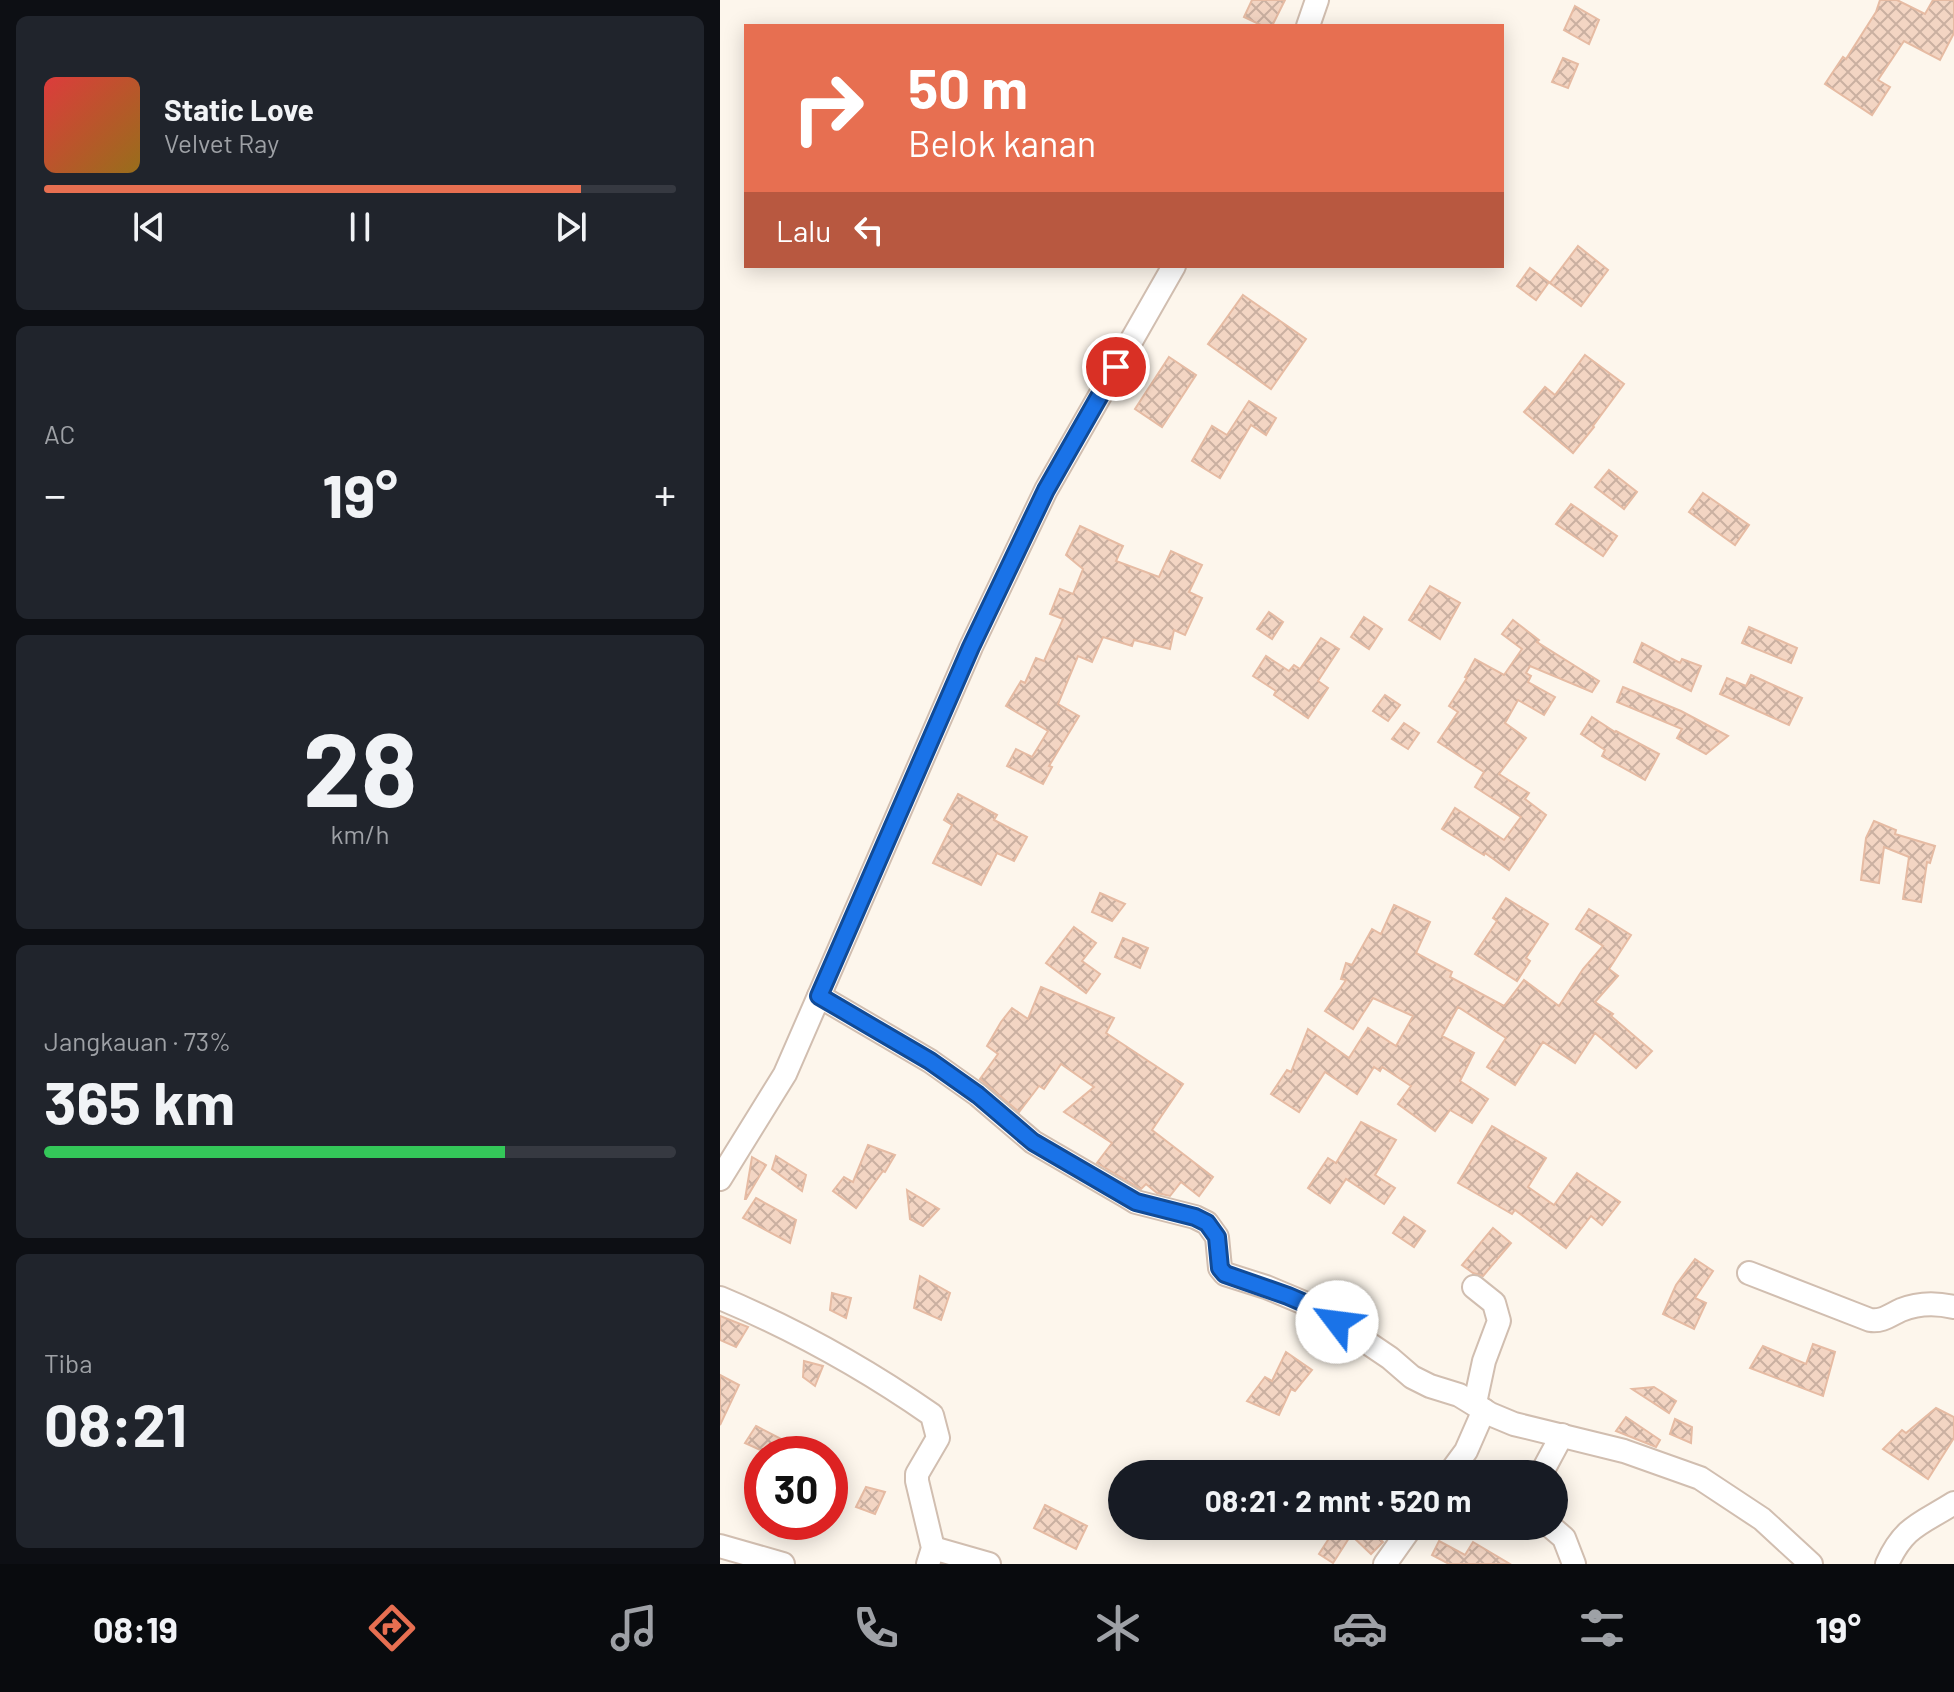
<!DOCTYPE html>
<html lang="id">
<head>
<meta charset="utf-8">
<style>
  :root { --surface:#171b24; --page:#20242c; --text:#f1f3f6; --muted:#9ea1a6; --line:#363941; --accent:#e76f51 }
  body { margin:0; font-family:Barlow,sans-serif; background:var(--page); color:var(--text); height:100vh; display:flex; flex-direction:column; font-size:30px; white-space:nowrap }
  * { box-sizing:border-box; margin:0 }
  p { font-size:26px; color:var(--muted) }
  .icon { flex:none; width:44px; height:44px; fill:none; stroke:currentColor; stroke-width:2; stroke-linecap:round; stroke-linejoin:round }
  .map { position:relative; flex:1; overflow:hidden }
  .panel { display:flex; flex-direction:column; gap:16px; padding:16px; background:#0d0f14; width:720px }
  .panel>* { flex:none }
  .top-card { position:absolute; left:24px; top:24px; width:760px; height:244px; border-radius:0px; box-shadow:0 4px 20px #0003; background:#e76f51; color:#fff; overflow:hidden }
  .speed { position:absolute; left:24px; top:1436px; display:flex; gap:16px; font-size:40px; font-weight:700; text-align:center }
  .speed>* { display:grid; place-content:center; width:104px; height:104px; border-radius:50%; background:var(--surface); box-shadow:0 4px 20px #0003; line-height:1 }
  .speed .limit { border:12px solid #d22; background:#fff; color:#111 }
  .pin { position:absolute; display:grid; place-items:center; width:68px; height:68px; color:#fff; margin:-34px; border:4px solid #fff; border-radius:50%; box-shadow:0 2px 8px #0007 }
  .me { position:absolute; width:88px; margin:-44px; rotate:300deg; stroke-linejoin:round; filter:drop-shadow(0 0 6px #0008) }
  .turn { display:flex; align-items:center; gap:28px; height:168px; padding:0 32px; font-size:36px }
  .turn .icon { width:104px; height:104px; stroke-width:2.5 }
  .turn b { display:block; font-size:56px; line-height:68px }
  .then { display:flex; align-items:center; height:76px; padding:0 32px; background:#0003; gap:16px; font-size:30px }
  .big { font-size:60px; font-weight:700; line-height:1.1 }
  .panel .tile { flex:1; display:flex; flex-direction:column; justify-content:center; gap:12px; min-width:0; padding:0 28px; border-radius:12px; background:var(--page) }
  .panel .dial { align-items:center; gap:0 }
  .dial b { font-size:104px; line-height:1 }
  .song { display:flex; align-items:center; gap:24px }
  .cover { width:96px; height:96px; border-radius:12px; background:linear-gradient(135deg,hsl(0 70% 55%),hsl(40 70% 35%)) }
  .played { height:8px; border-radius:4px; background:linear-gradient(90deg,var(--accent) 85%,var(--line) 85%) }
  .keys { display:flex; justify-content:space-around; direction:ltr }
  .heat { display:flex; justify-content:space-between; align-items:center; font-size:44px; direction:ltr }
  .charge { height:12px; border-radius:6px; background:linear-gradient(90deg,#34c759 73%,var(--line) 0) }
  .trip { position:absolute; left:388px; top:1460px; width:460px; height:80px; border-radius:40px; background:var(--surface); box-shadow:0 4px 20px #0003; font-weight:700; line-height:80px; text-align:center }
  .tab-bar { display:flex; height:128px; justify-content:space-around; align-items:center; background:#090b0e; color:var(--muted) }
  .tab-bar .icon { width:56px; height:56px }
  .tab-bar .on { color:var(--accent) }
  .tab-bar b { font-size:36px; color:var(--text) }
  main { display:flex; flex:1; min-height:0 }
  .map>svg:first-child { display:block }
</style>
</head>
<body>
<main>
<section class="panel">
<div class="tile">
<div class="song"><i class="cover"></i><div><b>Static Love</b><p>Velvet Ray</p></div></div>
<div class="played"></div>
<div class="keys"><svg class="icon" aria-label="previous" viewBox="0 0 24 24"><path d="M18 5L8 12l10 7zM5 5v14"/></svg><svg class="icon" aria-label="pause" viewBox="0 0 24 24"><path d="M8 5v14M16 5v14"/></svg><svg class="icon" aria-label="next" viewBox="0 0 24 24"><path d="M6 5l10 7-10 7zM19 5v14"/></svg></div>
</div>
<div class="tile"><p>AC</p>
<div class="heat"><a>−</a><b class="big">19°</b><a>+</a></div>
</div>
<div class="tile dial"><b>28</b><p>km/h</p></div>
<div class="tile"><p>Jangkauan · 73%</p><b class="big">365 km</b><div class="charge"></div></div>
<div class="tile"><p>Tiba</p><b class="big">08:21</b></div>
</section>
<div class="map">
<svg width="1234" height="1564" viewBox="0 0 1234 1564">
  <defs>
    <pattern id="building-cross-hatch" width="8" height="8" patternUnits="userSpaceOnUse" patternTransform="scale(2)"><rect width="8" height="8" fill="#f3d5c3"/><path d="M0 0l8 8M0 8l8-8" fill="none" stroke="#cab0a1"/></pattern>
  </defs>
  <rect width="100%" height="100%" fill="#fdf6ec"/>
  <g fill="url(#building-cross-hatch)" stroke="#e6bba3" stroke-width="2">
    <polygon points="532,0 565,0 552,26 543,26 524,17"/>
    <polygon points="1160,0 1177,0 1205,14 1213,0 1234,0 1234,33 1220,60 1184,41 1158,80 1170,87 1152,115 1105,84 1123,57 1126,59 1156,12"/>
    <polygon points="855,6 879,20 869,44 844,30"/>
    <polygon points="843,58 858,64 848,88 832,82"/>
    <polygon points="858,246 888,270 861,306 830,283"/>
    <polygon points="810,268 829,282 816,300 797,286"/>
    <polygon points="523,295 586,339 551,389 488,344"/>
    <polygon points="865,355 904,384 873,426 874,427 853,453 804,412 825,387 835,395"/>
    <polygon points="449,357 476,375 442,427 415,409"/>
    <polygon points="529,401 556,418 546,435 531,425 500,478 472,461 492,426 507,435"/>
    <polygon points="889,470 917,492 904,509 875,487"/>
    <polygon points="983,493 1029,525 1015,545 969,512"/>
    <polygon points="851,504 897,536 883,556 836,524"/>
    <polygon points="360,526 403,546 396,561 439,577 451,551 482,565 469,592 482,598 465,635 454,630 450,649 414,640 412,646 383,637 372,662 358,656 338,704 359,716 329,766 332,767 323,784 287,766 296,749 312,757 328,731 286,706 301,681 305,683 316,658 324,661 343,619 330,614 340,589 353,594 363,569 346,555"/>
    <polygon points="710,586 740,603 720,639 689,620"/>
    <polygon points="549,612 563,622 552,639 537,629"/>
    <polygon points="644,617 662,629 649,649 631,637"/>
    <polygon points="793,620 819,640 817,642 879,681 872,692 810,666 806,673 811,676 808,682 835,697 824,715 798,700 785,723 806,738 779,774 809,793 805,799 826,815 789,870 765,853 764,855 722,829 735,808 784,840 801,817 755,787 764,772 718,742 738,712 729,706 747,678 745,677 755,659 784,675 802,649 782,634"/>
    <polygon points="1029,627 1077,648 1071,663 1022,643"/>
    <polygon points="601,638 619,649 598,681 608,688 588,718 554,695 556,691 533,676 546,656 569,671 574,665 580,669"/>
    <polygon points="922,643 960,663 962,659 981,666 971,691 914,662"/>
    <polygon points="1031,675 1082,698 1069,725 1000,694 1007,678 1026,686"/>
    <polygon points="903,687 961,711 1008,736 986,754 957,738 962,729 897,702"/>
    <polygon points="665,695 680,705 668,721 653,711"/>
    <polygon points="872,717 895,732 896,731 939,754 925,780 882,756 885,750 861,734"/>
    <polygon points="684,723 699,733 688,749 672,739"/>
    <polygon points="238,794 277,815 274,820 307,837 294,861 277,853 261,885 213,863 232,825 224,820"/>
    <polygon points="1154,821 1176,830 1175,834 1215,846 1210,863 1207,862 1201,902 1183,899 1189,857 1164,847 1159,883 1141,880 1146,838"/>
    <polygon points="380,893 405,904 392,921 372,912"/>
    <polygon points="786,898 828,924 806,958 810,961 797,981 755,954 777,921 773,918"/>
    <polygon points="674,905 710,922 696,953 732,972 730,977 784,1006 804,980 839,1006 863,969 883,946 856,929 869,909 911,935 889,969 898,976 875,1002 893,1014 891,1016 932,1051 916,1068 875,1033 855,1063 823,1042 795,1085 767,1067 786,1038 738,1007 722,1036 754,1053 740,1081 768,1099 752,1123 730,1110 715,1131 678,1104 691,1086 662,1067 660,1071 654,1067 637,1094 605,1072 579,1112 551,1094 567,1070 571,1072 588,1029 629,1058 648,1028 676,1046 693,1016 653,998 633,1029 605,1011 626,980 621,979 626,963 632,965 652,929 661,934"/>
    <polygon points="354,927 376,943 362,961 380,974 366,993 326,963"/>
    <polygon points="403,938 428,948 420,968 395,957"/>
    <polygon points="321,987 394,1018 386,1033 463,1084 432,1130 493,1177 479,1196 461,1182 450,1196 437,1193 426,1184 421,1189 377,1163 392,1143 344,1112 374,1087 341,1064 324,1089 319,1086 299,1112 260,1079 278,1054 267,1046 281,1022 292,1008 308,1019"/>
    <polygon points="641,1122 676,1140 655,1175 675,1188 664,1204 626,1179 610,1203 588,1188 608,1158 616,1163"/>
    <polygon points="772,1126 826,1158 808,1187 834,1205 857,1173 900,1202 882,1225 871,1216 846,1248 795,1210 792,1214 738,1183"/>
    <polygon points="148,1145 175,1155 165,1172 163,1171 136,1208 113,1191 124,1177 133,1182"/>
    <polygon points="56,1156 86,1175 82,1191 52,1169"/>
    <polygon points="32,1157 46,1165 26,1199 25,1199"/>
    <polygon points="187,1190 219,1209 203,1226 190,1219"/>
    <polygon points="36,1198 76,1220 70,1243 23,1218"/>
    <polygon points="684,1217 705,1231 694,1247 673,1233"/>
    <polygon points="773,1228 791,1243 763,1276 753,1273 742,1265"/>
    <polygon points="975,1259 993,1271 975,1298 986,1303 974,1329 943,1314 956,1285"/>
    <polygon points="200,1276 230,1293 221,1320 194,1308"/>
    <polygon points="112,1293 131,1298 126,1318 110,1310"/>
    <polygon points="0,1316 28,1327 16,1347 0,1340"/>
    <polygon points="1093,1344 1115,1352 1103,1396 1030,1368 1043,1346 1086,1364"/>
    <polygon points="566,1352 592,1370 575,1391 571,1389 559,1415 527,1401 545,1377 552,1381"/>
    <polygon points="84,1361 103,1366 95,1386 83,1377"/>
    <polygon points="0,1375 19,1385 0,1425"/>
    <polygon points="934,1387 956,1401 949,1413 912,1389"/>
    <polygon points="1216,1408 1234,1417 1234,1438 1208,1479 1163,1449 1182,1430 1186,1433"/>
    <polygon points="906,1417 940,1440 936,1447 896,1431"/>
    <polygon points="955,1419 972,1427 971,1443 950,1434"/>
    <polygon points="36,1426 67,1442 55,1454 49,1454 25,1443"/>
    <polygon points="146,1487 165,1492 155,1514 136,1507"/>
    <polygon points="325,1505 367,1526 356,1549 314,1528"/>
    <polygon points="617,1526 647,1526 663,1542 651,1554 631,1535 613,1563 599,1554"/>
    <polygon points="719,1541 745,1555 753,1542 790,1564 729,1564 712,1555"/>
  </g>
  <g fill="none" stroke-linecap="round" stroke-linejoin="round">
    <defs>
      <g id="minor">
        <polyline points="588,26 597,0"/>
        <polyline points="99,996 210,1061 258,1095 313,1142 406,1196 416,1202 475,1217 487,1223 497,1237 500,1268 505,1274 546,1287 596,1308 670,1358 692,1377 710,1386 739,1395 770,1414 794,1424 904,1451 980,1478 1042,1519 1091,1564"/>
        <polyline points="0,1179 65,1074 251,647 326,490 454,266"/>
        <path d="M1029,1273L1150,1320C1162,1322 1170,1315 1181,1310C1198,1303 1217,1303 1234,1307"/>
        <polyline points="754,1287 774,1303 779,1321 764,1361 755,1403"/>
        <path d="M0,1298C74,1329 146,1369 212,1415L218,1438L197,1474V1481L213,1548L208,1564"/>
        <polyline points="729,1474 746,1451 764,1410"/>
        <polyline points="821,1474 842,1435"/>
        <polyline points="830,1526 844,1538 854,1564"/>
        <polyline points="0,1546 63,1564"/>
        <polyline points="213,1548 269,1564"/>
        <polyline points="665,1564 692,1526"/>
        <path d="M1167,1564C1184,1526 1201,1524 1234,1503"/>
      </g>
    </defs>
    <use href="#minor" stroke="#d1beb0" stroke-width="26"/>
    <use href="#minor" stroke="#fff" stroke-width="22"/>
  </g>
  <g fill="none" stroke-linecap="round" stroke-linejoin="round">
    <defs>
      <polyline id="route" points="396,367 326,490 251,647 99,996 210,1061 258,1095 313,1142 416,1202 475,1217 487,1223 497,1237 500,1268 505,1274 568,1296 596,1308 617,1322"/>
    </defs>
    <use href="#route" stroke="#114b97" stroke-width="20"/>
    <use href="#route" stroke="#1a73e8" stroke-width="14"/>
  </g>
</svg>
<div class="speed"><div class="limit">30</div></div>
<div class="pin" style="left:396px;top:367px;background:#d93025"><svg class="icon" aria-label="arrive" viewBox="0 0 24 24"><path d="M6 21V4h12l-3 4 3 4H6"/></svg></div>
<svg class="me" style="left:617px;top:1322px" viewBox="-20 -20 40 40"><circle r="19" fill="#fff"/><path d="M0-13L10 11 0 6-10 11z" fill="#1a73e8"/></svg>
<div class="trip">08:21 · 2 mnt · 520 m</div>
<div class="top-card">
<div class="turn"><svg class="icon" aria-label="right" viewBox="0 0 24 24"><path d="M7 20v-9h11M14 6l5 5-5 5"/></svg><div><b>50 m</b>Belok kanan</div></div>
<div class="then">Lalu<svg class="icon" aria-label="left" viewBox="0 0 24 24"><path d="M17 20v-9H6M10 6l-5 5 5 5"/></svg></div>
</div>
</div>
</main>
<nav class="tab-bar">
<b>08:19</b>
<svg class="icon on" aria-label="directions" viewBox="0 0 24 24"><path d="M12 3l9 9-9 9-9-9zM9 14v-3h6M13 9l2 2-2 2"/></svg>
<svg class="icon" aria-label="music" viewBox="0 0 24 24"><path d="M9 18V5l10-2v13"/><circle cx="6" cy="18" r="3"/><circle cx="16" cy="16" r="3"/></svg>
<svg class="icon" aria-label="phone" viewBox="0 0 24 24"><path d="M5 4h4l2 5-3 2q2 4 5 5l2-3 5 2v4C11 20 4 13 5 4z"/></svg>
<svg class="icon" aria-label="climate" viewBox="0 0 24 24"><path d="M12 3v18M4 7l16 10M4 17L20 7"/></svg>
<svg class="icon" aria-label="car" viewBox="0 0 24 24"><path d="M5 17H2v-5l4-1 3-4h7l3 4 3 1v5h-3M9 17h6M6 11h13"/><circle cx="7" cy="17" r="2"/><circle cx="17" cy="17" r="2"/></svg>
<svg class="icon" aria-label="filters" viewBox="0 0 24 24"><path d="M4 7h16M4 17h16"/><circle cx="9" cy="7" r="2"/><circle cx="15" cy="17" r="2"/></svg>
<b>19°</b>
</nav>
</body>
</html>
